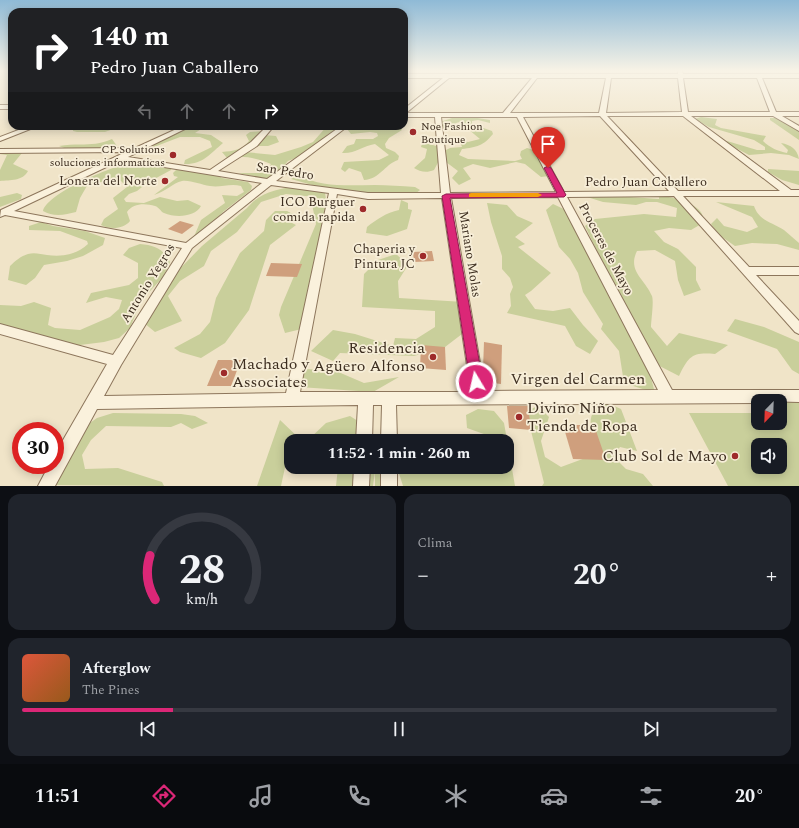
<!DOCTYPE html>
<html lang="es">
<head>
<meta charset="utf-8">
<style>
  :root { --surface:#171b24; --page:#20242c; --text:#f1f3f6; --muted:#9ea1a6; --line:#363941; --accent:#db2777 }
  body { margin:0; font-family:Spectral,serif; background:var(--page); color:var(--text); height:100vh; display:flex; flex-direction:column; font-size:15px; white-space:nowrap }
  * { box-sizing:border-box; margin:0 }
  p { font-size:13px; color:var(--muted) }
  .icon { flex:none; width:22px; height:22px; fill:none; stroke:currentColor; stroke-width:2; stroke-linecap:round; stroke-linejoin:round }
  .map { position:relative; height:486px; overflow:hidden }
  .sheet { display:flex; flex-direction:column; gap:8px; padding:8px; background:#0d0f14; flex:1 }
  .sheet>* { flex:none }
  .top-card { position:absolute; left:8px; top:8px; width:400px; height:122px; border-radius:12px; box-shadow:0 2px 10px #0003; background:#202124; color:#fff; overflow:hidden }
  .needle { width:26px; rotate:203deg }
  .buttons { position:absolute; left:751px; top:394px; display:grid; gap:8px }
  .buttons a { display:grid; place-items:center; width:36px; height:36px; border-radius:8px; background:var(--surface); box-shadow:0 2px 10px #0003; font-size:20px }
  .speed { position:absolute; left:12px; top:422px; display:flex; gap:8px; font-size:20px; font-weight:700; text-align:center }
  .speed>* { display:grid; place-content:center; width:52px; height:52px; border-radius:50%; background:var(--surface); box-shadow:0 2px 10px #0003; line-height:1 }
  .speed .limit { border:6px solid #d22; background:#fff; color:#111 }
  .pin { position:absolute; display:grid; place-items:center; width:34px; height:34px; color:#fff; margin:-41px -17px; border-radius:50% 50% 50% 0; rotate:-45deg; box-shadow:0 0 4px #0007 }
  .pin .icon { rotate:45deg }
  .me { position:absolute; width:44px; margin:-22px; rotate:351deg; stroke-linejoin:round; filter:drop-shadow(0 0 3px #0008) }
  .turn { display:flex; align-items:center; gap:14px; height:84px; padding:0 16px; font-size:18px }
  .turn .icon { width:52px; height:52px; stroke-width:2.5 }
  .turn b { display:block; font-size:28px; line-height:34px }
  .lanes { display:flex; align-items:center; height:38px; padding:0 16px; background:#0003; justify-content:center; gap:20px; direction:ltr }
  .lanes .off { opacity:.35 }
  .big { font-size:30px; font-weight:700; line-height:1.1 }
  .sheet .tile { flex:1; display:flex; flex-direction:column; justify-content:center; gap:6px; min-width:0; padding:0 14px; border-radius:12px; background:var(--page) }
  .sheet .dial { align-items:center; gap:0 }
  .dial svg { height:104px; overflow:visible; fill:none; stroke:var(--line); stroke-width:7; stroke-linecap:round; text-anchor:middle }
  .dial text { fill:var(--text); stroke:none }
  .song { display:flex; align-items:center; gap:12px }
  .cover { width:48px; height:48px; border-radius:6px; background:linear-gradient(135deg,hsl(10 70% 55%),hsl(30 70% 35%)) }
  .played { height:4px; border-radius:2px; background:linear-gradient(90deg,var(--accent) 20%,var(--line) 20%) }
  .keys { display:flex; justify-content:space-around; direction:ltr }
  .heat { display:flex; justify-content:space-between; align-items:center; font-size:22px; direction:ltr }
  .sheet .tiles { flex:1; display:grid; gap:8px; grid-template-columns:1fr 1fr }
  .tile:last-child { grid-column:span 2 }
  .trip { position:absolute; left:284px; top:434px; width:230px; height:40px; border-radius:12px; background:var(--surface); box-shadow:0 2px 10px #0003; font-weight:700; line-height:40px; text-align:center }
  .tabs { display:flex; height:64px; justify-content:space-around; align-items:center; background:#090b0e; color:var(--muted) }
  .tabs .icon { width:28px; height:28px }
  .tabs .active { color:var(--accent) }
  .tabs b { font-size:18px; color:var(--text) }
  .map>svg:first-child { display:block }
</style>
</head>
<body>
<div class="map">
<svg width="799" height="486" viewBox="0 0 799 486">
  <rect width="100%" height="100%" fill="#f0e4c8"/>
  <g fill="#c9cf9b" fill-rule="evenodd">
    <path d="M471,117L490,120V123L478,120L472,121V124L492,131L493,134C483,146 477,147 462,149L459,155L468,159L515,161L522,159L520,155L521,151L527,148L534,150L549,176L541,177L525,164L516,162L490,168L473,164L463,168L471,179L459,185L452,178L458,171L446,162V150L450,148L462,147L461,144L448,140L450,138L468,142L480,139L468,129L467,124C460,120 455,122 450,128H443L437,123L452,118Z"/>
    <path d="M701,117L717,119L715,125L721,128L766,136L763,141C770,148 778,151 787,153L788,150L781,143C791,145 797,149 799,159L789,155L771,153L749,155L728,144L727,141L757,150H765V147L754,140L709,127L695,119Z"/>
    <polygon points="770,118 779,118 799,130 799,140 770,120"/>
    <polygon points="73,126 114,126 116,128 105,132 77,132 73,131"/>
    <path d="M191,126H206L195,133L211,135L223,143C210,154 202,165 184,164L185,160L212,147L210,141L200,137H180L154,147L152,144C164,137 178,132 191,126Z"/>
    <path d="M327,126H341L327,135L323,145L319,149L288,161L276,175L266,179L238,173H265L271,164C256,158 244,155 227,158L222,152C233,151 242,150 249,141L246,135L250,132L263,131L264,135L276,136L279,142L268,146H253L245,152L275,155L301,147L313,142Z"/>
    <path d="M367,126H371L374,130C385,131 391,124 401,127L402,130L389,138L385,144L386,148L395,152L399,156L398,160C384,165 380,179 364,180L361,172L349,168L345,172L341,169L344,162L379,160L389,155L375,144C362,146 355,154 342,153L347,146L354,144L356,139H373L378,136L377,133L370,132L351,134L347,129L363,128Z"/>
    <path d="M112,139L117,146C100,150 75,153 59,146C78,142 93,148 112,139Z"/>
    <path d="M422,144H430L442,148V155L434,170C427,173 420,172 414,168L425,158L427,149L421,147Z"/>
    <path d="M0,148L20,151L22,153L13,164L28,171C23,181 10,180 0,181V170L7,155L0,154Z"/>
    <path d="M135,162L172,167L171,170L147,183L137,191L129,194L124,199L126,202L144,203L160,197L177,201L188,200L201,206C195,217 176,218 164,213C161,212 159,207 155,206C145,203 133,203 127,212L130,221C124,229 110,230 101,225L104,219L118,209L113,198L127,187L121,181L114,180L88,184L80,198L76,212C65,215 53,217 43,211C47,193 116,164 135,162Z"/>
    <path d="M185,167L208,169L222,178L248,182L252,186L251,190L224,211L209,227L193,239L201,220L225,203L222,195L237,196L244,192L241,186C230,183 220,188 210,186C201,185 191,180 182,181C173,183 165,192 154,195L178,177L174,176L173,173L177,169Z"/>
    <polygon points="768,169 799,171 799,185 782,180 768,172"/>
    <path d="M299,175C321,188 350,185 375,185C388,185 401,186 415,187L420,190L415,194H344L291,179Z"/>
    <path d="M297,186L325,193L328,212L310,327L285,333L279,315L281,307L316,224L312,204L315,197L286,194L261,202L237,232L211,251L204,266L180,281L168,296L182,321L155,332L144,323L160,289L202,246L247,208C260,192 278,189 297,186Z"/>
    <polygon points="17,193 22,195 21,199 0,207 0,197"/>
    <path d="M600,195L659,199V195C671,197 696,202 702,214C703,216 703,221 703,223L691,230L669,228L654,231L664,242L678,249L696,267V280L701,290L684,296L678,280L675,261L655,250L637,251C627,271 645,279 652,296C654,302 651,321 651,327L667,346L679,333L728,345L715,354C692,352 689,356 679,376L646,359L655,393L624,383L619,351L601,329L603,324L583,292L578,273L570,259L559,247L546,210L553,204L568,211L605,268L585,226L595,219L644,214L676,217L677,208L657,202H646L636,205L603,202L584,196Z"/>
    <path d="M401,200L408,203V209L412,210L407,229L387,236L366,233L367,227C377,219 386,213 399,210Z"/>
    <path d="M716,202L754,206C759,221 772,222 784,230C789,234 794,239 799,243V250L777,244L752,243L735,246L719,235L711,224L717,218L724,226L747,232L758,227L752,217Z"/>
    <polygon points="487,203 507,205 517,216 533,223 515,237 525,244 518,247 551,273 531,291 525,295 535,309 553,311 570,308 583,325 598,341 590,354 576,346 565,326 507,313 511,306 510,294 513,287 510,278 502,269 502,256 491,222"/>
    <polygon points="275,211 287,211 293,214 290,222 296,225 270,245 249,310 225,343 201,358 180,352 174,348 200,334 210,322 216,298 240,253 264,231 266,220"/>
    <path d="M41,222L53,226L85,231L105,238L103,245L83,256L67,261L44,265L35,278L26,285L8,280L10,266C15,261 21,256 28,254C34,252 41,254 47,255C62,257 76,255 88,244L87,241L60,231L29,230V226Z"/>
    <path d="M140,244C154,245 164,249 170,262L163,277L141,301L130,328L119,338L104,342L64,347L0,324V305L21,306L34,302L51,308L48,325L55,328L80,330L110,317L119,309L122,300L106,297L86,303L91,293L129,285L138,278V263L123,255L129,248Z"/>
    <polygon points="396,254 408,265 398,281 399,298 464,302 469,319 462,334 445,347 414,356 340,353 333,361 311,351 333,330 355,334 393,346 395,338 416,339 435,327 435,311 362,307 364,274 378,260"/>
    <polygon points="735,319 764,327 799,342 799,374 792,370 777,349 727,331"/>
    <polygon points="306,369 336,371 364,383 399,377 373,392 299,387 304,371"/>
    <path d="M780,401L799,402V486H728L689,413H758V423H780ZM758,445H780V467H758Z"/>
    <path d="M605,402L621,409L637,451L620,447L613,456L626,469L643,474L653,486H542L544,483L526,411L538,406L549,417L541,441L545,457L561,467L588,457L596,447C592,426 583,415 605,402Z"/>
    <polygon points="478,409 494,411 504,423 515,486 403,486 397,467 445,467 452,471 469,467 507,467 507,441 494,441 495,438 467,428 466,415"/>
    <polygon points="113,413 181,414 195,416 208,423 192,429 181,423 171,427 106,426 91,440 82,455 85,469 118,468 162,482 164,486 51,485 80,430 97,418"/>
    <polygon points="350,416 361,423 374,441 307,441 326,423"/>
    <polygon points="280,420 302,441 291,441 291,457 287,458 281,486 257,486"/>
    <polygon points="338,467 380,467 380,486 375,486 375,471 373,486 336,486"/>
  </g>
  <g fill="#cf9f7d">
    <polygon points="180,221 194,225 182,234 168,229"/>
    <polygon points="432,251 434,261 414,262 413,252"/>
    <polygon points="271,263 302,264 297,277 266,276"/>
    <polygon points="484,342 502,345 501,384 485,382 483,369"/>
    <polygon points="421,345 445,347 446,370 420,368"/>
    <polygon points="218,360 241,360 231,386 207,386"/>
    <polygon points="507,406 528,406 531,430 509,428"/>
    <polygon points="563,425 594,425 606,460 573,459"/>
  </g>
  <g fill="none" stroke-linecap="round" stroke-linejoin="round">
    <defs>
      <g id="street">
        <path d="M678,71H682L683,74H799V78H762L776,112H799V116H782L799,126V131L773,116H691L791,190H799V196H683L749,267H799V275H756L799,321V334L795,332L674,196L567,197L672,390H799V402L758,401V403L396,405L397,441H381L382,405H373L372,441H356L358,405L97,409L55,486H38L49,465H55V454L107,364L0,334V324L113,355L182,248L5,215L0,217L1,210L126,152L0,153V149L135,148L183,126H191L128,157L210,170L251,142L267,126H274L257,146L218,171L267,179L341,126H348L276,181L368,193H441L435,117H404V109L443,78H404V74H678ZM449,78H532L503,113H406ZM537,78H606L599,113H510ZM611,78H678L682,112L606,113ZM683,78H757L770,112H688ZM600,116L669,191L564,192L523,117ZM607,116H683L780,191H678ZM441,117H517L556,192L450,193ZM121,160L262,183L186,243L14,211ZM271,185L329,193L286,393L104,396L121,365L192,248ZM337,194L368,199L442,198L471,392H300ZM558,197L658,390L485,391L451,198Z"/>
        <rect x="0" y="105" width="12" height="4"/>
        <polygon points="29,126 38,126 0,141 0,137"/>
        <polygon points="354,467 370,467 369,486 353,486"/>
        <rect x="381" y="467" width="16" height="19"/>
      </g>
    </defs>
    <use href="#street" stroke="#8d765c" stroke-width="2"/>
    <use href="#street" fill="#faf1dc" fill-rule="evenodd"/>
  </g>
  <linearGradient id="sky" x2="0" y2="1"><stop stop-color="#8fbad6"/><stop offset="0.51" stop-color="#f8f3e6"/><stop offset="1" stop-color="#f8f3e6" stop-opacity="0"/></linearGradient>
  <rect width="799" height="139" fill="url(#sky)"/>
  <polygon fill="#db2777" stroke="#8e194d" points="548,166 551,168 566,195 564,197 450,198 483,382 481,386 476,387 472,386 470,382 442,196 446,194 557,193 544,168"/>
  <polygon fill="#f59e0b" points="471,193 538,193 542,195 538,197 469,197 469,194"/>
  <g fill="#9e2a2b" stroke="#f7eed8" stroke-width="1.5">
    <circle cx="413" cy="132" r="4"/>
    <circle cx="173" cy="155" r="4"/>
    <circle cx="165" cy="181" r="4"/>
    <circle cx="363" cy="209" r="4"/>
    <circle cx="423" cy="256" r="4"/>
    <circle cx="433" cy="357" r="4"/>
    <circle cx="224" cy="373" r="4"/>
    <circle cx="519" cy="417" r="4"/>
    <circle cx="735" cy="456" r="4"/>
  </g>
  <g text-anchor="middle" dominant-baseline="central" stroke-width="3.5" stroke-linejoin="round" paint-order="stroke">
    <g font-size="11" fill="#3d2e20" stroke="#f7eed8" text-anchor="start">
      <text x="421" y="126">Noe Fashion<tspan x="421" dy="13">Boutique</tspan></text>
      <text x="165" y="149" text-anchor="end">CP Solutions<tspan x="165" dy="13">soluciones informaticas</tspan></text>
    </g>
    <g font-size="13" fill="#3d2e20" stroke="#f7eed8">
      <text transform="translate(285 171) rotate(9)">San Pedro</text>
      <text x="646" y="182">Pedro Juan Caballero</text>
      <text transform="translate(606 249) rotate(62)">Proceres de Mayo</text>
      <text transform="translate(470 254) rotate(81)">Mariano Molas</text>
      <text transform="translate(148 283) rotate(-58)">Antonio Yegros</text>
    </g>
    <g font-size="13" fill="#3d2e20" stroke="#f7eed8" text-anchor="end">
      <text x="157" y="181">Lonera del Norte</text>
      <text x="355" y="202">ICO Burguer<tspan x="355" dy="15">comida rapida</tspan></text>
      <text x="415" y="249">Chaperia y<tspan x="415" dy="15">Pintura JC</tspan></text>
    </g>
    <g font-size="16" fill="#3d2e20" stroke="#f7eed8" text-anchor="end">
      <text x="425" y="348">Residencia<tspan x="425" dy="18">Agüero Alfonso</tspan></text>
      <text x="232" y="364" text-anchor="start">Machado y<tspan x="232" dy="18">Associates</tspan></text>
      <text x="527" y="408" text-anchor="start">Divino Niño<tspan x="527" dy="18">Tienda de Ropa</tspan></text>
      <text x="727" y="456">Club Sol de Mayo</text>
    </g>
    <g font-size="16" fill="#3d2e20" stroke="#f7eed8">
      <text x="578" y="379">Virgen del Carmen</text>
    </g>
  </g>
</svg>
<div class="buttons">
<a><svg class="needle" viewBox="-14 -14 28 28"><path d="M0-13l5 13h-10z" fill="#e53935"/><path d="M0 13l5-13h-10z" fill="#9ea1a6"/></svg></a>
<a><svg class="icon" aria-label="sound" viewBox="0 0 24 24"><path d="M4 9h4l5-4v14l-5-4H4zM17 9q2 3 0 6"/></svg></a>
</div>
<div class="speed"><div class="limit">30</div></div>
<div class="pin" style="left:548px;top:168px;background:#d93025"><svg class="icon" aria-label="arrive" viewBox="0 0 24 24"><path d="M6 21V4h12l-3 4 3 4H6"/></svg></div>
<svg class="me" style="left:476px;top:382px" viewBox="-20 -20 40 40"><circle r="17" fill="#db2777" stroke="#fff" stroke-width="3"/><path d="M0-11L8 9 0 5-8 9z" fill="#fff"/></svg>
<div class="trip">11:52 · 1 min · 260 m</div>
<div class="top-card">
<div class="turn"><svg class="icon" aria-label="right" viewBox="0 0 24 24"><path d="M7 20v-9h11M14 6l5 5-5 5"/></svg><div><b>140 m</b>Pedro Juan Caballero</div></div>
<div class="lanes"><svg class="icon off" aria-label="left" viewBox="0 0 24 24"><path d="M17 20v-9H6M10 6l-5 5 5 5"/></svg><svg class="icon off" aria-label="ahead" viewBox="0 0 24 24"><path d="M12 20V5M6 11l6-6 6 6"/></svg><svg class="icon off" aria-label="ahead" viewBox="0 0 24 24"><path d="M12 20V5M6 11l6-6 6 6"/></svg><svg class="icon" aria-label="right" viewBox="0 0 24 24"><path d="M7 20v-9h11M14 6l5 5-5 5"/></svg></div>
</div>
</div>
<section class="sheet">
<div class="tiles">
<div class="tile dial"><svg viewBox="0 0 100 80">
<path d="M14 69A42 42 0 1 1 86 69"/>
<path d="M14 69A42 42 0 0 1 10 35" stroke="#db2777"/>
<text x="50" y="56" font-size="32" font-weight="700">28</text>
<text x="50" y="72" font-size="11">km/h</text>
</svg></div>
<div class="tile"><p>Clima</p>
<div class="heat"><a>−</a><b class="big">20°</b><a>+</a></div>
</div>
<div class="tile">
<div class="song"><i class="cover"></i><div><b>Afterglow</b><p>The Pines</p></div></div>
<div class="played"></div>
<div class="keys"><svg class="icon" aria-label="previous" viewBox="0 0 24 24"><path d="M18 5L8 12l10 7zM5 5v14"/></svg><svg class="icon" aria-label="pause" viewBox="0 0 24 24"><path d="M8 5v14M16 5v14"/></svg><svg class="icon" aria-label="next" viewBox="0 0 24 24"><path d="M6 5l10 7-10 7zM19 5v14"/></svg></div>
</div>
</div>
</section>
<nav class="tabs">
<b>11:51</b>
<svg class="icon active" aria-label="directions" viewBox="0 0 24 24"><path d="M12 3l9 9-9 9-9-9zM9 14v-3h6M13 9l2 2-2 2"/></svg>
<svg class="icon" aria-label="music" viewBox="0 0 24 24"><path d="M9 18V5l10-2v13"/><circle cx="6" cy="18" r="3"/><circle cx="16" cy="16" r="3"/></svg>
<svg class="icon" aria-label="phone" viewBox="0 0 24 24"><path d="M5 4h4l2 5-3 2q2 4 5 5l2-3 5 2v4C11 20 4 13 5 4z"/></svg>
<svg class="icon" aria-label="climate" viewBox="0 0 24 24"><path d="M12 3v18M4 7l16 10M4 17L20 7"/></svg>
<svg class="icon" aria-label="car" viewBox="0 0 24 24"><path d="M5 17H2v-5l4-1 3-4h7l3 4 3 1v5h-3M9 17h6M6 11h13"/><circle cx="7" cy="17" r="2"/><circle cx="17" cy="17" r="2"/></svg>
<svg class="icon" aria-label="filters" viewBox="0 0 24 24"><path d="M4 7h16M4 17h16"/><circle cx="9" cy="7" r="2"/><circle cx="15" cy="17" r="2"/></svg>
<b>20°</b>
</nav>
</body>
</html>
